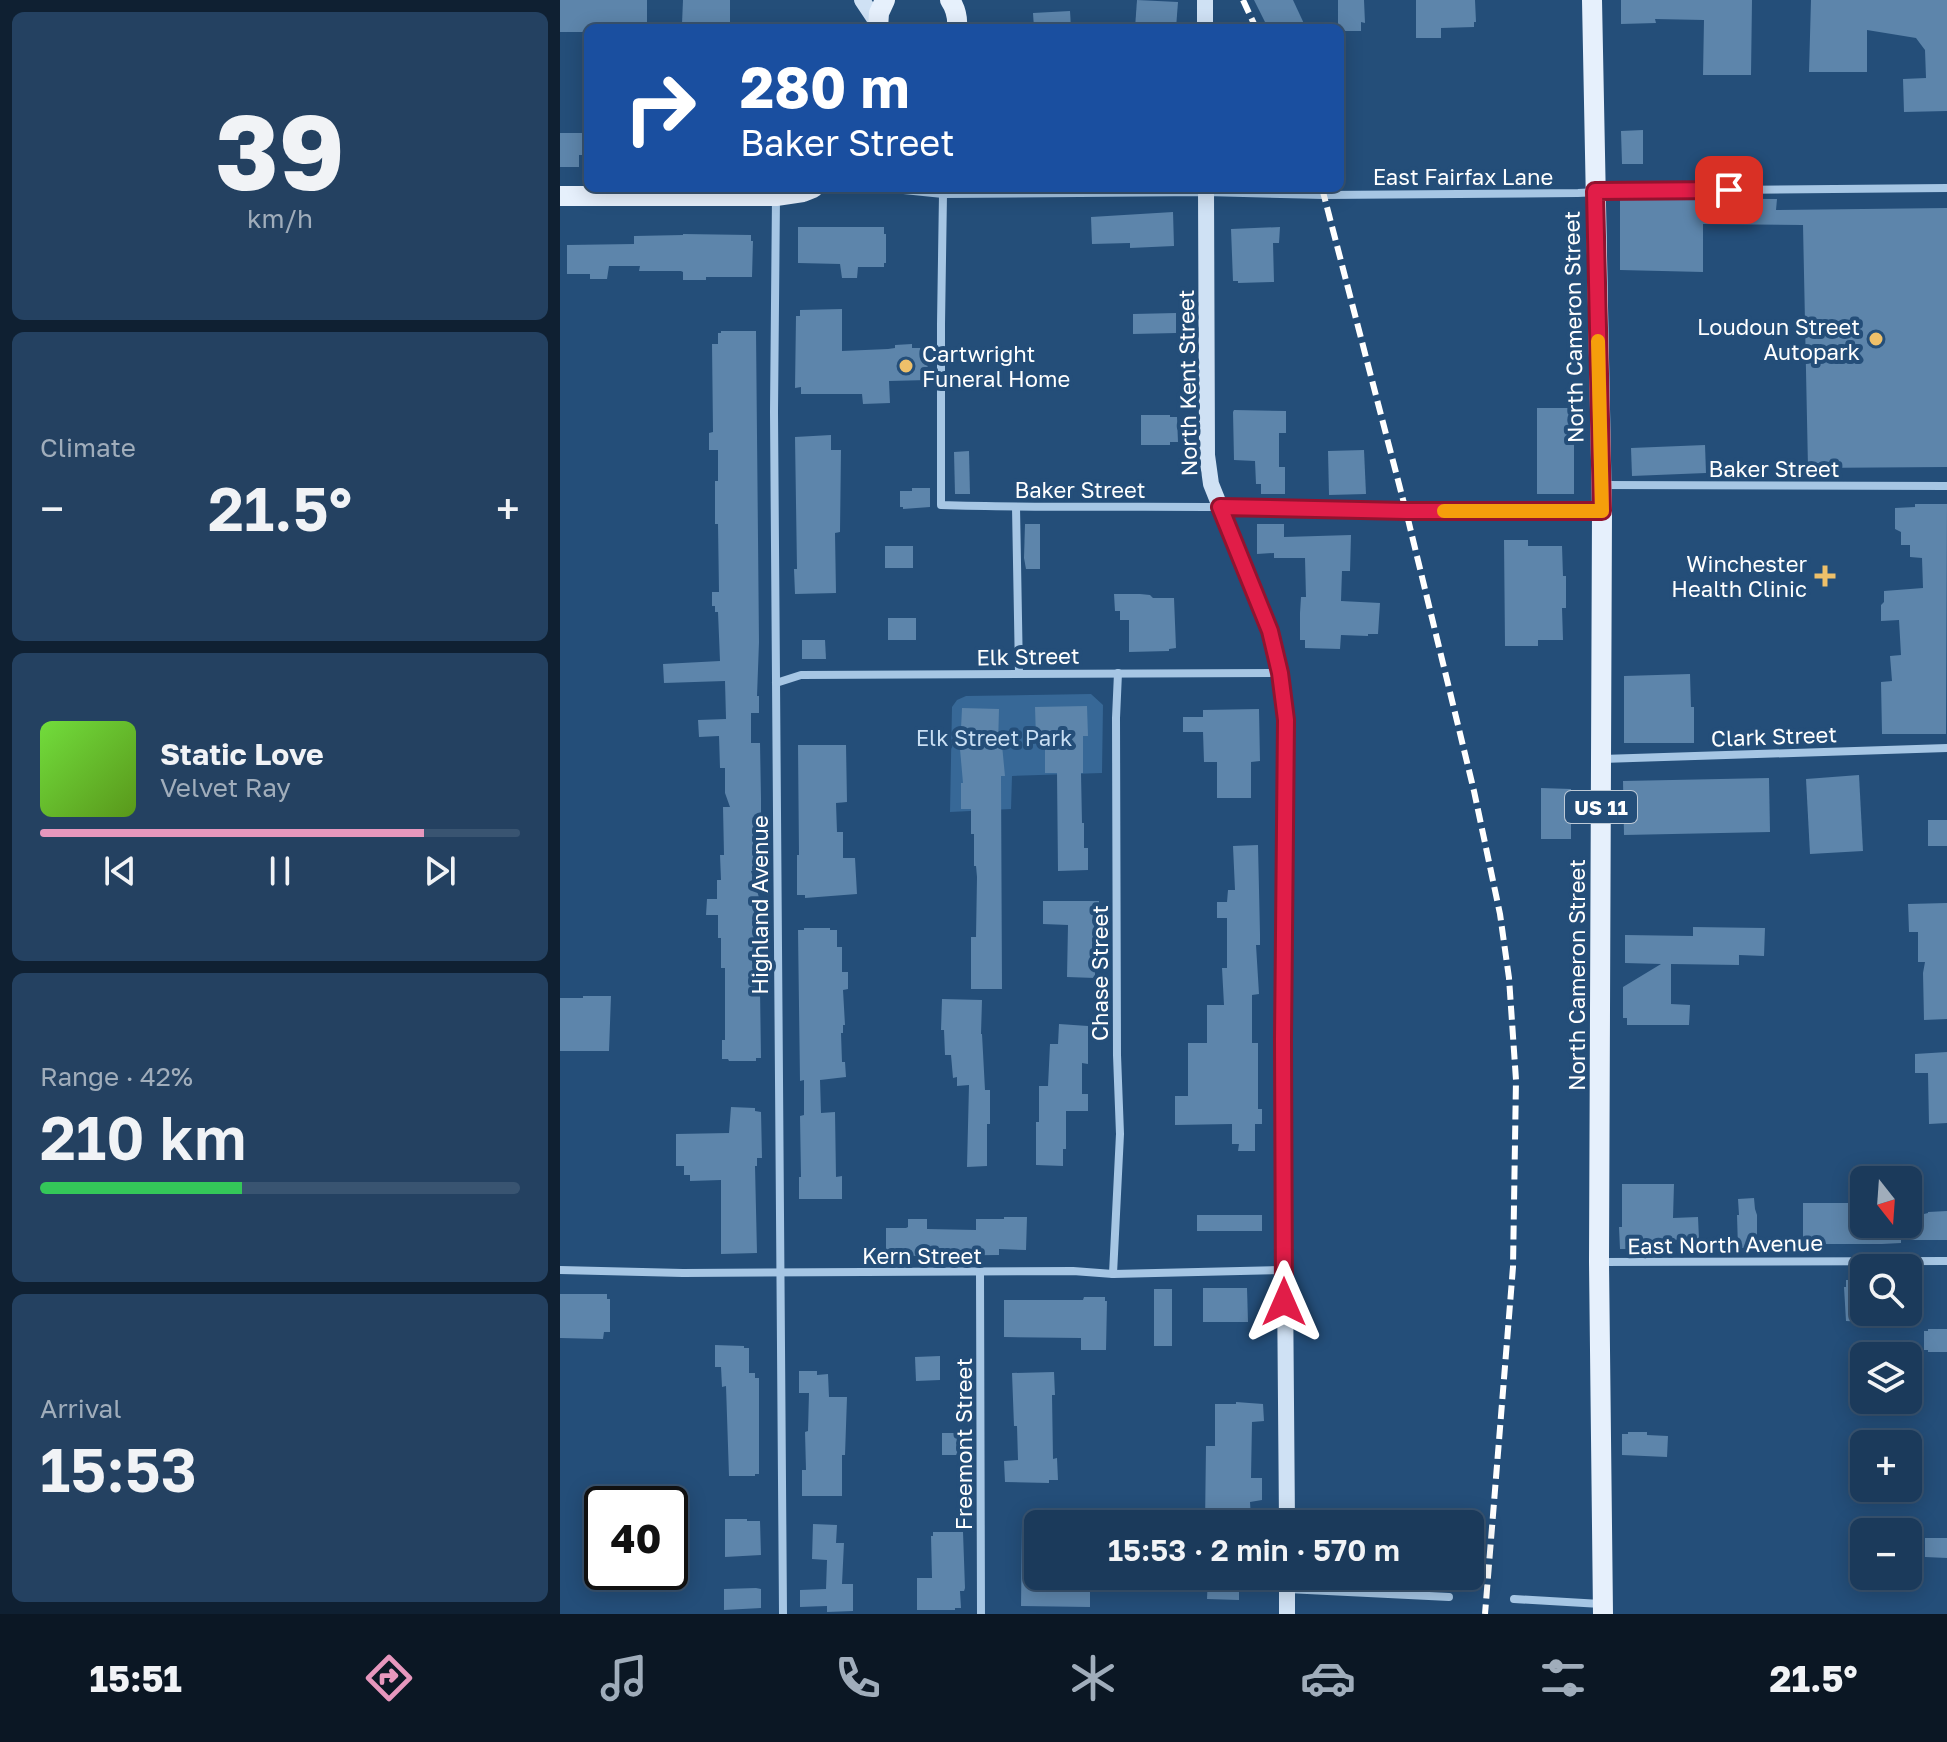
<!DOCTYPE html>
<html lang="en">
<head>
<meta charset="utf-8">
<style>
  :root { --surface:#1b3a5b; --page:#244161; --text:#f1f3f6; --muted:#a0adbb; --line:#395471; --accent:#e797bd }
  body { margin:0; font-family:"Golos Text",sans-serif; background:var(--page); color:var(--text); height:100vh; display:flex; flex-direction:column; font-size:30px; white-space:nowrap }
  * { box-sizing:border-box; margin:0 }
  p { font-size:26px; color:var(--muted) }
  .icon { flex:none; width:44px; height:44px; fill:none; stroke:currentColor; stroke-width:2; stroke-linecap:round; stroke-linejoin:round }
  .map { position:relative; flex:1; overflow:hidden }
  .panel { display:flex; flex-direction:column; gap:12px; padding:12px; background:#0f2032; width:560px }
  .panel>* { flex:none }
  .hud { position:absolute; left:24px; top:24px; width:760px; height:168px; border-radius:12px; box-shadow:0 4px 20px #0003,0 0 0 2px var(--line); background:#1a4fa0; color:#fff; overflow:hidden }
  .needle { width:52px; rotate:163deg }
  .controls { position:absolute; left:1290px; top:1166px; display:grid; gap:16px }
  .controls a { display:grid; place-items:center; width:72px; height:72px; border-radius:12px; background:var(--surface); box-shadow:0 4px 20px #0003,0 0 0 2px var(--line); font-size:40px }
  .speed { position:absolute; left:24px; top:1486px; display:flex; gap:16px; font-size:40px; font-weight:700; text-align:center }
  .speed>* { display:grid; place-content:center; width:104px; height:104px; border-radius:50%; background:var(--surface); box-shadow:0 4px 20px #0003,0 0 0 2px var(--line); line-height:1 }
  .speed .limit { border:4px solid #111; border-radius:12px; background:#fff; color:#111 }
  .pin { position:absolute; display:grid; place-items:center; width:68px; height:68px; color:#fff; margin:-34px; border-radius:16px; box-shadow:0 4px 12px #0006 }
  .me { position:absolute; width:88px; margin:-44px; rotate:0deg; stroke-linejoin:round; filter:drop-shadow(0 0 6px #0008) }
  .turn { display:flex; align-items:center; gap:28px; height:168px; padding:0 24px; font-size:36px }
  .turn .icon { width:104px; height:104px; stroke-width:2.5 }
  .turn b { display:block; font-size:56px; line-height:68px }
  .big { font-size:60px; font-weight:600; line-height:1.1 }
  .panel .card { flex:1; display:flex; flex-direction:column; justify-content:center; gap:12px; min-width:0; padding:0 28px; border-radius:12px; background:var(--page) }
  .panel .dial { align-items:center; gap:0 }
  .dial b { font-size:104px; line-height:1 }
  .song { display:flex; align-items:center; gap:24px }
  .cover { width:96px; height:96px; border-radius:12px; background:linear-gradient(135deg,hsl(100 70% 55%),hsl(90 70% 35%)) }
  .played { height:8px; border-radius:4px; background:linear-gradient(90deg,var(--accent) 80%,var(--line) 80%) }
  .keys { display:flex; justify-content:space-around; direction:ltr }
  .heat { display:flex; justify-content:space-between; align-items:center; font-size:44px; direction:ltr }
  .charge { height:12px; border-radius:6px; background:linear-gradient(90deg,#34c759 42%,var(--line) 0) }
  .trip { position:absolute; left:464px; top:1510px; width:460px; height:80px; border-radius:12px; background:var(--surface); box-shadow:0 4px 20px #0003,0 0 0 2px var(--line); font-weight:600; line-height:80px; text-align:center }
  .menu { display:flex; height:128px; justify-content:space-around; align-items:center; background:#0b1724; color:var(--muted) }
  .menu .icon { width:56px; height:56px }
  .menu .current { color:var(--accent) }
  .menu b { font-size:36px; color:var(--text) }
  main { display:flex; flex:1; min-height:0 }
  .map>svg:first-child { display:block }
</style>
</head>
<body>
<main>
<section class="panel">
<div class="card dial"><b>39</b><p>km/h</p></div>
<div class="card"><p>Climate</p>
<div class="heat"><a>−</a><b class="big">21.5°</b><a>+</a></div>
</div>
<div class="card">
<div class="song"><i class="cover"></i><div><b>Static Love</b><p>Velvet Ray</p></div></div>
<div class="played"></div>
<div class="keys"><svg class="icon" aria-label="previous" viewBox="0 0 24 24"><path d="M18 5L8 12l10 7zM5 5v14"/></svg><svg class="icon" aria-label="pause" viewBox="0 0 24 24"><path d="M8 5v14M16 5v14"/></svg><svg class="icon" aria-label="next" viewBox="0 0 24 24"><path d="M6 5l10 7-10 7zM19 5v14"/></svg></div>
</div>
<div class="card"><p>Range · 42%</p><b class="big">210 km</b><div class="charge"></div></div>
<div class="card"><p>Arrival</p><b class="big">15:53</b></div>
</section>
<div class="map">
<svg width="1387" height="1614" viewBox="0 0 1387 1614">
  <rect width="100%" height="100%" fill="#244e79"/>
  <polygon fill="#376897" points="531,694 543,705 542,773 452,776 451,809 390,812 392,707 397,700 406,696"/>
  <g fill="#5d85ab">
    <polygon points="0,0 87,0 87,28 28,28 28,32 0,32"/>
    <polygon points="123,0 170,0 170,24 122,24"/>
    <polygon points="577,0 618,2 616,28 575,28"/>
    <polygon points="694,0 733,0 746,28 708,28"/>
    <polygon points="778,0 804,0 805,23 801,22 801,31 781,31 781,28 778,28"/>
    <polygon points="856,0 915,0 916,22 914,22 914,27 881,28 881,38 856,38"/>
    <polygon points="1061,0 1192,0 1191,75 1143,75 1144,20 1095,19 1096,23 1061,24"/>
    <polygon points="1251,0 1387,0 1387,111 1344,112 1343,79 1366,78 1365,50 1356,38 1307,30 1307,72 1249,72"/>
    <polygon points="510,11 511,28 474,28 473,13"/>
    <polygon points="1083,130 1083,164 1062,164 1061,131"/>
    <polygon points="0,133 28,133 28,155 19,155 19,167 0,167"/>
    <polygon points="1060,198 1217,199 1216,210 1387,208 1387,467 1248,468 1243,225 1143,224 1143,272 1060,270"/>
    <polygon points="613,212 614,246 570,248 570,243 532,244 531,217"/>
    <polygon points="238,227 324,227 324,234 326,234 326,263 324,263 324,267 298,267 297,278 282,278 280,264 238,263"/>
    <polygon points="720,227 719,243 713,243 714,282 678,283 678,281 673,281 671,229"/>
    <polygon points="123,234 191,235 191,241 193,241 192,277 146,277 146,280 123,280 123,272 121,271 79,271 80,266 49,266 47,279 30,279 30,274 7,274 7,245 74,244 74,236 123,235"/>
    <polygon points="282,309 282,351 328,349 335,348 335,345 352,344 352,348 367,348 368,380 329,381 330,403 303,404 302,394 241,394 241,387 235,388 236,316 240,316 240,310"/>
    <polygon points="616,313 616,333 573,334 573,314"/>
    <polygon points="161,331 196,331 199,642 197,696 199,696 199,713 191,713 191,743 200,743 201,798 201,871 191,871 201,904 202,916 199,917 201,1058 196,1058 196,1061 169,1061 168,1059 162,1059 162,1040 165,1040 165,968 161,968 161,938 158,938 158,915 146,915 147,899 157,899 157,880 161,880 160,855 164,855 163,807 170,807 165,793 165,768 160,768 159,736 139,737 138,720 166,719 165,681 104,683 103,664 160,661 158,612 155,612 155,606 152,606 152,592 159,592 158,524 155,524 155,481 158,481 158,450 149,450 149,433 153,432 152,344 158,344 158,333 161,333"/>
    <rect x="977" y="408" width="37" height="86"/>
    <polygon points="674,410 726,411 726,433 719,433 719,467 725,467 725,494 701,494 701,484 696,484 695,461 674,460 673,412"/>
    <polygon points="581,415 610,415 610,417 617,417 618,442 610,442 610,445 581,445"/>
    <polygon points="271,435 271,450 281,450 280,532 275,533 276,593 235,594 234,569 237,569 235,437"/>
    <polygon points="1145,445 1146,473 1072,476 1071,448"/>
    <polygon points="804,450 806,494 769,495 768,451"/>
    <polygon points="409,451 410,494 395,494 394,452"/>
    <polygon points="352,488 370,488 370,507 343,509 343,507 340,507 340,491 352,491"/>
    <polygon points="1355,504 1387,504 1386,734 1322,734 1321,682 1332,681 1330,656 1341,655 1339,620 1321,621 1321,605 1324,602 1324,591 1363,588 1362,558 1350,557 1350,545 1341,545 1341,532 1335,529 1335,508 1355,507"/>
    <polygon points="465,524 480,524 480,569 466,569 464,558"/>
    <polygon points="697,524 724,524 724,537 791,535 790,571 782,571 781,601 820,603 818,634 808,634 808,636 781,635 780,649 745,648 745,640 740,640 740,613 741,597 746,597 745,558 714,558 714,553 697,554"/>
    <polygon points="944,540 968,540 968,546 1002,546 1003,576 1006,576 1006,608 1002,608 1003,640 978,640 978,646 945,646"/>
    <rect x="325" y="546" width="28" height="22"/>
    <polygon points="554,594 580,594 590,595 593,598 614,598 616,648 609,649 609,651 569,652 569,620 560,620 560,611 555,611"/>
    <rect x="328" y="618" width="28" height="22"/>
    <polygon points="242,640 265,640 266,659 242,659"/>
    <polygon points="1130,674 1131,707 1134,707 1134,743 1064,743 1064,676"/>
    <polygon points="527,706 528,736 523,736 523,773 521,773 522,823 524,823 524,848 528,848 528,870 498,871 497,773 485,773 485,737 476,738 475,707"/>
    <polygon points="402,708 439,709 438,746 442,745 445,776 441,776 442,989 411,989 411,937 416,937 417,877 416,866 414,866 414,834 411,834 411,809 401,809 401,783 403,783 400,749"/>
    <polygon points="699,709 700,761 691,762 691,798 657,798 657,762 644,762 643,732 623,732 623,717 643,717 643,710"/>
    <polygon points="238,745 286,745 287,802 276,803 277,832 283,832 283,858 295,858 297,894 245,898 245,895 237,895 237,855 239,855"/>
    <polygon points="1299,775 1303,851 1250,854 1246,779"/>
    <polygon points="1209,778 1210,832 1064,835 1063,781"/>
    <polygon points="981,788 1011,789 1011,839 981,839"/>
    <rect x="1368" y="820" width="19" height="26"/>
    <polygon points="698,845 700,934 700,945 696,945 699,994 692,995 692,1043 698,1043 698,1109 702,1109 702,1124 695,1124 695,1151 678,1151 679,1144 672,1144 672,1124 615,1125 615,1096 628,1096 628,1043 647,1043 647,1005 664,1005 662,968 667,968 667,918 657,918 657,902 667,902 668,890 675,890 673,846"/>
    <polygon points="483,901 539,901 541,967 535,967 535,978 507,977 508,925 483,924"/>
    <polygon points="1387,903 1387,1019 1364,1020 1363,973 1365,962 1358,962 1358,932 1349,932 1348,904"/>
    <polygon points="1133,927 1205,928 1204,956 1179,955 1179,965 1111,964 1111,1004 1130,1005 1129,1025 1067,1025 1067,1018 1063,1018 1063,987 1101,964 1065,963 1065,935 1133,936"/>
    <polygon points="244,928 270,928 270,930 277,930 277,947 282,947 282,972 288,972 288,989 283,990 285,1025 283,1025 283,1033 281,1033 282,1062 285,1062 286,1077 260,1080 261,1113 275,1112 276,1177 282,1176 282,1199 239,1199 239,1177 241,1177 240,1116 244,1115 244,1080 240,1081 238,930 244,930"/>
    <polygon points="23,996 51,996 49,1051 0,1051 0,998 23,998"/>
    <polygon points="382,999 422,1000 421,1034 422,1034 425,1090 430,1090 430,1124 427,1124 427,1166 407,1167 409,1085 397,1086 397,1077 393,1078 391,1055 385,1055 384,1030 381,1030"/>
    <polygon points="499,1024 528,1026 528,1064 522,1063 522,1094 528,1094 528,1111 506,1111 506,1149 503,1149 503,1166 476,1165 476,1122 479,1122 479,1086 488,1086 490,1044 498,1044"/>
    <polygon points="1387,1052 1387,1123 1369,1124 1368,1073 1355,1073 1355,1054"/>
    <polygon points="171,1107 195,1108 195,1111 201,1112 202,1158 197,1158 197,1166 195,1166 197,1253 161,1254 161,1180 130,1181 130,1175 124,1175 124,1166 116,1166 116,1134 169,1133"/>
    <polygon points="1062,1184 1114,1184 1113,1218 1138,1217 1139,1239 1107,1240 1107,1249 1060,1249 1059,1227 1062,1227"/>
    <polygon points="1194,1198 1195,1209 1197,1215 1197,1248 1178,1248 1177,1215 1179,1215 1178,1199"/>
    <polygon points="1243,1203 1294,1203 1294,1205 1304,1205 1304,1224 1359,1224 1359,1217 1364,1217 1364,1214 1368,1213 1368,1212 1387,1211 1387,1240 1341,1240 1341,1243 1322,1244 1245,1244 1245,1238 1243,1238"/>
    <rect x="637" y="1215" width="65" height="16"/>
    <polygon points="444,1217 467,1217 466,1250 439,1249 439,1255 344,1256 344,1261 328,1261 328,1255 326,1255 326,1228 346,1228 348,1227 348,1219 367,1219 367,1229 416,1230 416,1219 444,1219"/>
    <polygon points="1286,1280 1304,1280 1304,1322 1286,1321 1284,1287 1286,1287"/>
    <polygon points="643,1288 687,1288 688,1322 643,1322"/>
    <rect x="594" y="1289" width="18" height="57"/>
    <polygon points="0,1294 47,1294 47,1299 50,1299 50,1332 44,1332 43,1339 0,1338"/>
    <polygon points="524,1297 545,1297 545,1301 547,1301 546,1350 521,1350 521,1338 444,1337 444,1300 523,1300"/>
    <polygon points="1368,1329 1387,1329 1387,1352 1368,1352 1368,1350 1364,1350 1364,1331 1368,1331"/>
    <polygon points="155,1345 184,1346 184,1348 189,1348 189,1373 195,1373 195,1378 199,1378 199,1474 195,1474 195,1476 169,1476 166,1386 162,1387 161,1367 155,1367"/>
    <polygon points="380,1356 380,1380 356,1381 355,1357"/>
    <polygon points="239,1371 257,1371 257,1375 268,1374 269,1397 287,1397 285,1455 282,1455 282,1496 242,1496 242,1470 246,1470 245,1432 248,1431 249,1393 239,1393"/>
    <polygon points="494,1372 495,1395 492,1395 493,1459 497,1458 498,1480 489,1480 489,1483 445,1482 444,1461 458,1460 457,1426 454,1426 452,1373"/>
    <polygon points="676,1402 703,1404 704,1421 692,1422 691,1478 702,1478 702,1500 690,1502 691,1519 681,1519 681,1524 645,1524 646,1446 655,1446 655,1404 676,1404"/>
    <polygon points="1068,1432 1087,1432 1087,1435 1108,1436 1107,1457 1062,1455 1062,1434 1068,1434"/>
    <rect x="382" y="1433" width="21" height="22"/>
    <polygon points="165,1519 187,1519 187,1521 200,1521 201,1555 165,1557"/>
    <polygon points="462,1523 478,1523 478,1576 528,1576 528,1580 530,1580 530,1607 461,1606"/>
    <polygon points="253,1524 277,1525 276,1543 284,1543 282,1584 293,1584 293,1611 267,1612 267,1606 240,1607 240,1590 266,1589 267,1560 252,1559"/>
    <polygon points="373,1532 403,1532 405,1588 404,1591 400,1591 401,1608 395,1608 395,1610 357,1610 357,1578 372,1578 371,1536 373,1536"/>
    <polygon points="1365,1538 1387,1538 1387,1558 1365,1557"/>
    <polygon points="648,1576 679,1576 679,1600 647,1599"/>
    <polygon points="196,1588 201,1589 201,1608 164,1610 164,1589"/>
  </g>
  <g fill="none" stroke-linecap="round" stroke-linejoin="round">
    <g stroke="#a6c6e4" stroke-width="8">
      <polyline points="324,188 383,194 646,192 764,195 1018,193 1057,191 1387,188"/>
      <path d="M383,194L381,324V505C475,508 569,506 662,507C788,509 915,511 1041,511"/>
      <polyline points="216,196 214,412 223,1614"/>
      <polyline points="1041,485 1387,486"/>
      <polyline points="456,507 459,673"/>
      <polyline points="216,683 241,675 720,673"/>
      <polyline points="1042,759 1387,748"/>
      <polyline points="1040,1262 1387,1261"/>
      <polyline points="0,1270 123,1273 513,1271 553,1274 724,1270"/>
      <polyline points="420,1273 421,1614"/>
      <polyline points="553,1274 560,1134 557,1055 556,718 558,673"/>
      <polyline points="727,1589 889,1597"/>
      <polyline points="954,1599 1041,1604"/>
    </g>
    <g stroke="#cfe1f4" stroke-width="16">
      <polyline points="302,0 318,24"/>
      <polyline points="645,0 645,28"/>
      <polyline points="646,188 647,455 651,484 710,631 720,673 726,720 723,1039 727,1524"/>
      <polyline points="727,1614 727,1576"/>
    </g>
    <g stroke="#e6f0fc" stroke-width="20">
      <path d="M390,0C396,9 398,17 397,28"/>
      <polyline points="1032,0 1042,511 1039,1262 1043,1614"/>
      <polyline points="318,28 319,13 325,0"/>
      <polyline points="0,196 216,196 243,192 253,188"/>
    </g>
    <g stroke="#fff" stroke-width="6" stroke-dasharray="14 6" stroke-linecap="butt">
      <polyline points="683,0 696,28"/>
      <polyline points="762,188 846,511 914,791 940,914 949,978 956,1080 953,1267 925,1614"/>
    </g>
  </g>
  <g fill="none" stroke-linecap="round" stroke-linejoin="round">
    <defs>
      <polyline id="route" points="724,1302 723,1039 726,720 720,673 710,631 660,507 846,511 1042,511 1035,191 1169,190"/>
    </defs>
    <use href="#route" stroke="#92132f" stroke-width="20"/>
    <use href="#route" stroke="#e11d48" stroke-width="14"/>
    <polyline stroke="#f59e0b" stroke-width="14" points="884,511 1042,511 1038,341"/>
  </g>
  <g fill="#eec06a" stroke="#244e79" stroke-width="3">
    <circle cx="1316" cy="339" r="8"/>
    <circle cx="346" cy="366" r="8"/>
    <path d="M1261 564h8v8h8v8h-8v8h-8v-8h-8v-8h8z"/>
  </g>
  <g text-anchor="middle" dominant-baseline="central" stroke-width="8" stroke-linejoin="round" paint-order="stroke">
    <rect fill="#244e79" stroke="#bdcad7" stroke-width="2" x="1005" y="791" width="72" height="32" rx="6"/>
    <g font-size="20" font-weight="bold" fill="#fff">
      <text x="1041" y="807">US 11</text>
    </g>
    <g font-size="22" fill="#fff" stroke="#244e79">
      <text x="903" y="176">East Fairfax Lane</text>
      <text transform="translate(1013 327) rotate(-91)">North Cameron Street</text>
      <text transform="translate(627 383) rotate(-91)">North Kent Street</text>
      <text x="1214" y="468">Baker Street</text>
      <text x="520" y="489">Baker Street</text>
      <text transform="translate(468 656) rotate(-1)">Elk Street</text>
      <text transform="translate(1214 736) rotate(-2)">Clark Street</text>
      <text transform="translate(199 905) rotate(-90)">Highland Avenue</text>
      <text transform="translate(539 973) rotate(-90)">Chase Street</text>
      <text transform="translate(1016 975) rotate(-90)">North Cameron Street</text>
      <text transform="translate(1165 1244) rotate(-1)">East North Avenue</text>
      <text x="362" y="1255">Kern Street</text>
      <text transform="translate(403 1444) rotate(-90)">Freemont Street</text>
    </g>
    <g font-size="22" fill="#fff" stroke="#244e79" text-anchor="end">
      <text x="1300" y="326">Loudoun Street<tspan x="1300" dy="25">Autopark</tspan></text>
      <text x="362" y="353" text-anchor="start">Cartwright<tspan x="362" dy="25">Funeral Home</tspan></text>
      <text x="1247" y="563">Winchester<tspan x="1247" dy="25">Health Clinic</tspan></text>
    </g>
    <g font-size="22" fill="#c8def3" stroke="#244e79">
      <text x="434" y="737">Elk Street Park</text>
    </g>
  </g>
</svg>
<div class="controls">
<a><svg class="needle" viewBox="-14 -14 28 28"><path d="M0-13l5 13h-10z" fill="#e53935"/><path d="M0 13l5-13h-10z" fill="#a0adbb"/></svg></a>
<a><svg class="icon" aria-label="search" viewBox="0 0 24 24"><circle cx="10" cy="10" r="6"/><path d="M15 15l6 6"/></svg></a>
<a><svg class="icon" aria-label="layers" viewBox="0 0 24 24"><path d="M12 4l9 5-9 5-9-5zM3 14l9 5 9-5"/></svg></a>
<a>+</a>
<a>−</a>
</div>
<div class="speed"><div class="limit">40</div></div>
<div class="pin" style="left:1169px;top:190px;background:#d93025"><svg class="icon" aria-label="arrive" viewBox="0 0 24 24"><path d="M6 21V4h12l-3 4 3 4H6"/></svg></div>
<svg class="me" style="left:724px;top:1302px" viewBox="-20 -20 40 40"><path d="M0-17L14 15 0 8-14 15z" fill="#e11d48" stroke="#fff" stroke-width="4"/></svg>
<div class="trip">15:53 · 2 min · 570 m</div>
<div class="hud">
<div class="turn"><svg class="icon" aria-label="right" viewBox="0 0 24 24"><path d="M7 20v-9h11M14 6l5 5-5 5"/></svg><div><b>280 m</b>Baker Street</div></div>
</div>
</div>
</main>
<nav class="menu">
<b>15:51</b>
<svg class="icon current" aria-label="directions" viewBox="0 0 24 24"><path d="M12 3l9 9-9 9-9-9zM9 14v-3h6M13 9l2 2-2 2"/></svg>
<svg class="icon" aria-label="music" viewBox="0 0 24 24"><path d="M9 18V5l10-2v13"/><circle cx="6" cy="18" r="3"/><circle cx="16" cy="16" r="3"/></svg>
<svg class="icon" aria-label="phone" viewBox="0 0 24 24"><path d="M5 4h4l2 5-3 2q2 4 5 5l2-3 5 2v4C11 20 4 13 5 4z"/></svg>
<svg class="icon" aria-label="climate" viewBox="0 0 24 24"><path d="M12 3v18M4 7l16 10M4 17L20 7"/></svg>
<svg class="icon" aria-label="car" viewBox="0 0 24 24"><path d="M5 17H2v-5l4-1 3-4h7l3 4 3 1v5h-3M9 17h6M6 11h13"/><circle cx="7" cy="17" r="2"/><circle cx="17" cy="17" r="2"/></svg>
<svg class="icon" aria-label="filters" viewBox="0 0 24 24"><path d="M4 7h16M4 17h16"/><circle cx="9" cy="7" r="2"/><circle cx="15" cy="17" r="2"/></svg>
<b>21.5°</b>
</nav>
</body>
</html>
